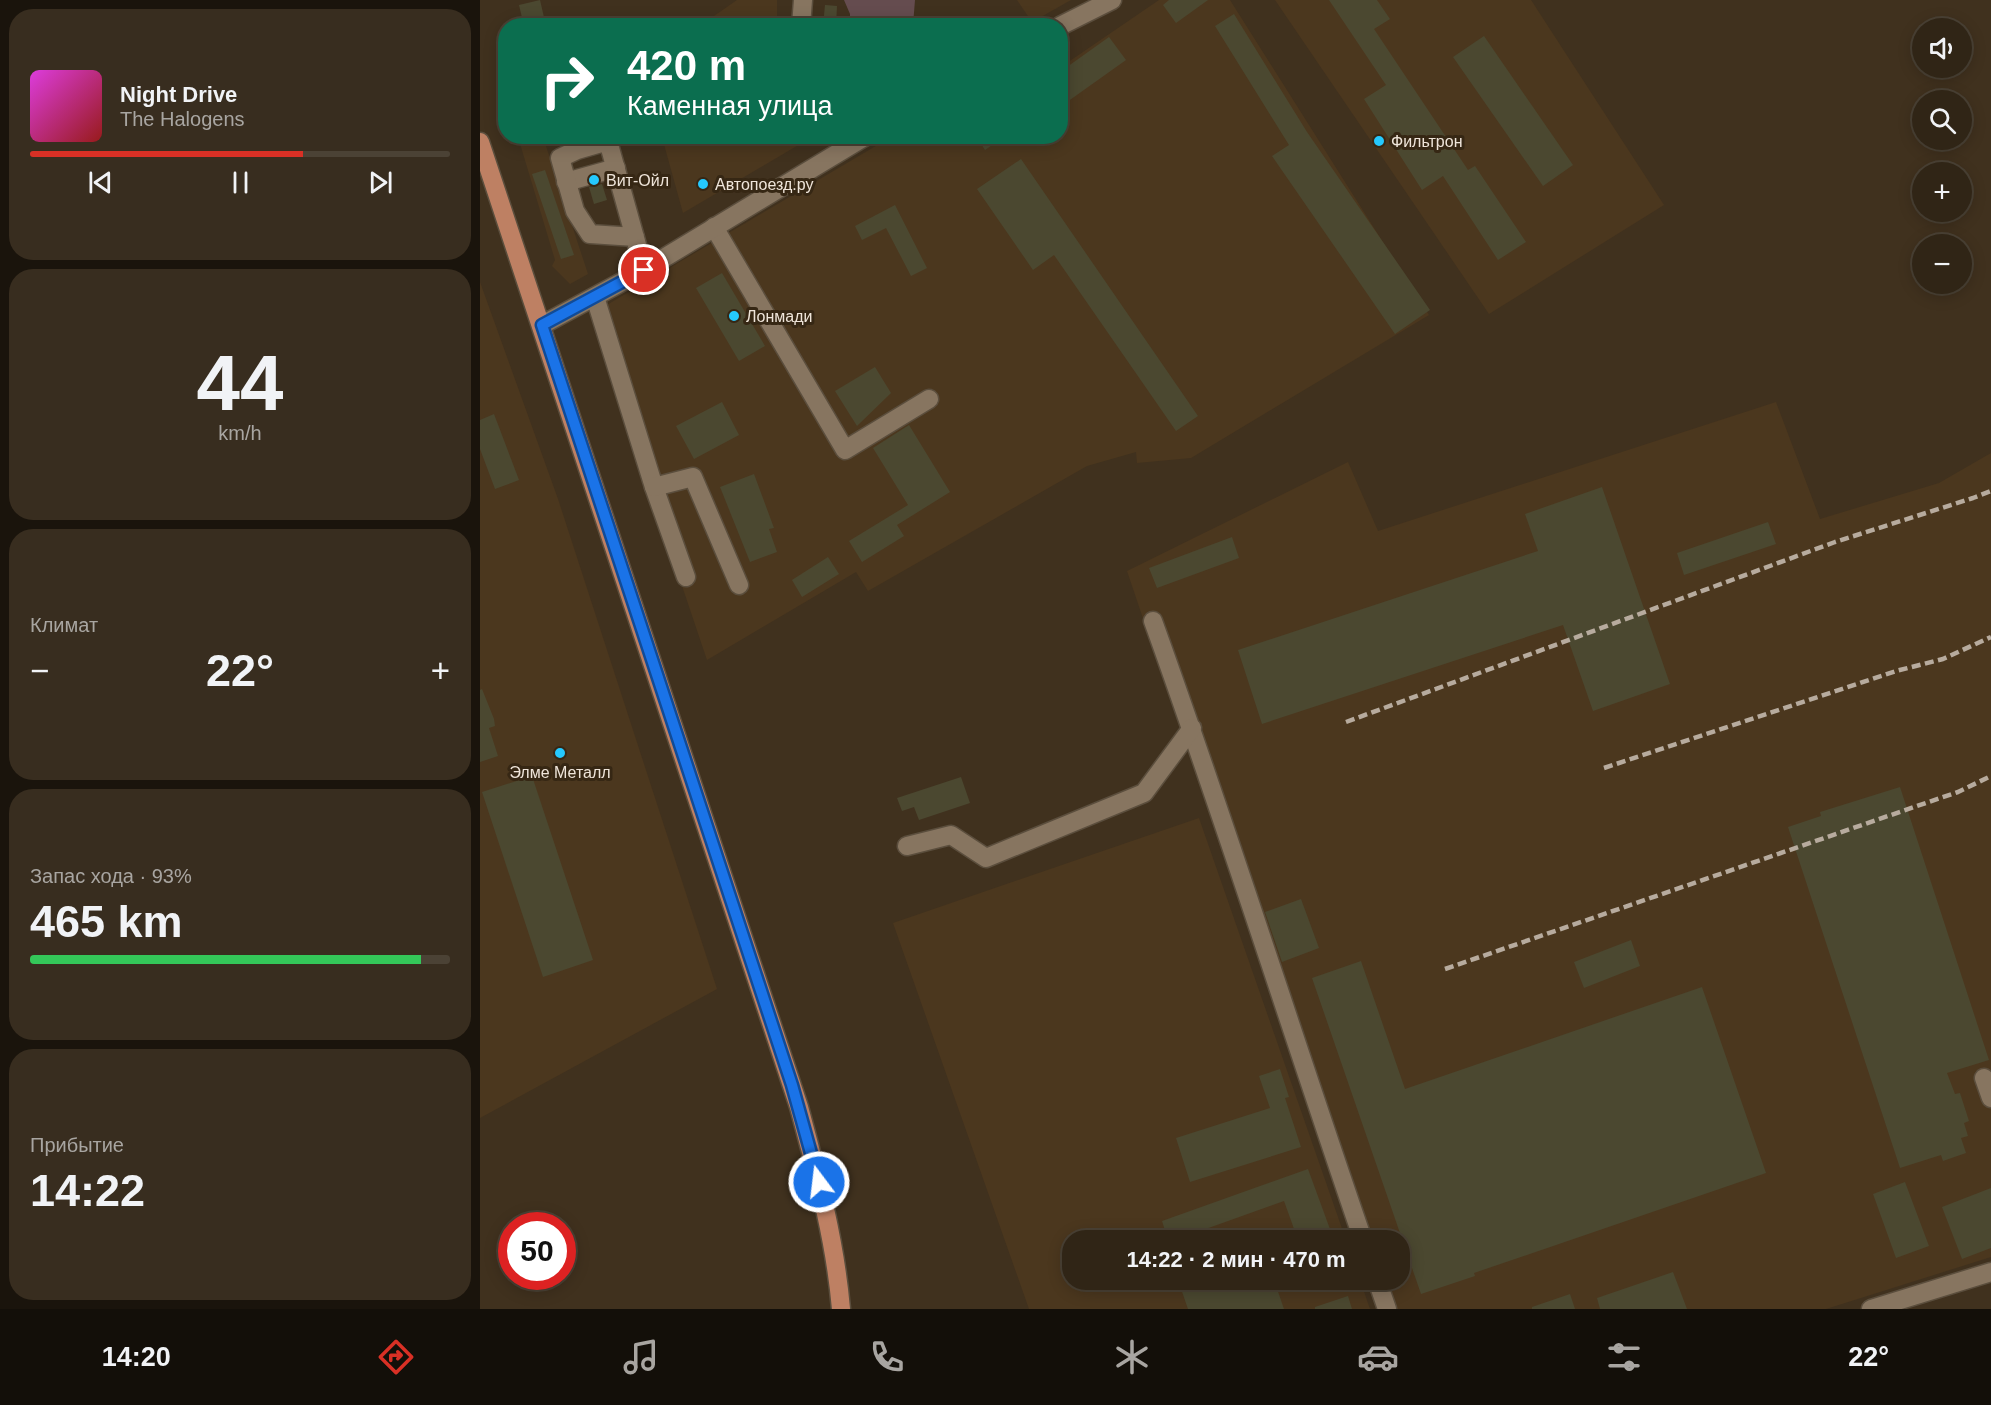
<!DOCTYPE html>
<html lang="ru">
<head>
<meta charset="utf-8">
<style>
  :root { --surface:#302516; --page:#382d1f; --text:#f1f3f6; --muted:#a8a5a1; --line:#4b4235; --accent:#d93025 }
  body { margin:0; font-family:Helvetica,sans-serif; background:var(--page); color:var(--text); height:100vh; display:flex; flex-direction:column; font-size:22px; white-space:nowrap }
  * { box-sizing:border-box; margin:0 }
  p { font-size:20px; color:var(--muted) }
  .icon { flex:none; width:33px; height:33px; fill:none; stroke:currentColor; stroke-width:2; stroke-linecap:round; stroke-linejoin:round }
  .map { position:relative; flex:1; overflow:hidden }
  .details { display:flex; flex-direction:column; gap:9px; padding:9px; background:#1a140c; width:480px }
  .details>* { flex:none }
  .hud { position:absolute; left:18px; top:18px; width:570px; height:126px; border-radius:24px; box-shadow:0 3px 15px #0003,0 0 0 2px var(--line); background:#0b6e4f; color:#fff; overflow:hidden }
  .buttons { position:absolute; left:1432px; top:18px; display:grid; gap:12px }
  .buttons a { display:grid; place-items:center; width:60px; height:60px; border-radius:50%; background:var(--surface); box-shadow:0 3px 15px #0003,0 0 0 2px var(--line); font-size:30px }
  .speed { position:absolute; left:18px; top:1212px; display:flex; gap:12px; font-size:30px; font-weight:700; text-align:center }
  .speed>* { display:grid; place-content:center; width:78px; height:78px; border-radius:50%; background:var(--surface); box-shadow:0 3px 15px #0003,0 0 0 2px var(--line); line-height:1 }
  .speed .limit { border:9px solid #d22; background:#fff; color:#111 }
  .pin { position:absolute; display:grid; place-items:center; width:51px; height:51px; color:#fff; margin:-26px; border:3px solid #fff; border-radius:50%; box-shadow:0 2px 6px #0007 }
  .me { position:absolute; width:66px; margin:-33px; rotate:345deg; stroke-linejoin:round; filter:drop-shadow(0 0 4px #0008) }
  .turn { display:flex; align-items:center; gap:21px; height:126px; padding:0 30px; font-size:27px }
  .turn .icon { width:78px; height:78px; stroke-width:2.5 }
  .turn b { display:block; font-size:42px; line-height:51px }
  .big { font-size:45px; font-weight:700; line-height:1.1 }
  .details .tile { flex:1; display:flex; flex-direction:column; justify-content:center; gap:9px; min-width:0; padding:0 21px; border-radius:24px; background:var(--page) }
  .details .dial { align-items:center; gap:0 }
  .dial b { font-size:78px; line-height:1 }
  .song { display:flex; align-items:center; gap:18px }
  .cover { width:72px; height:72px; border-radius:9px; background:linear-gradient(135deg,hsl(300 70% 55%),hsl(0 70% 35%)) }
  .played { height:6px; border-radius:3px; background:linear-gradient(90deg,var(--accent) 65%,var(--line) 65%) }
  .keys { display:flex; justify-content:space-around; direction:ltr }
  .heat { display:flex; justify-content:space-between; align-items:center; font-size:33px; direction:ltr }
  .charge { height:9px; border-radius:4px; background:linear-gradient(90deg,#34c759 93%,var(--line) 0) }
  .trip { position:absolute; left:582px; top:1230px; width:348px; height:60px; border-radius:24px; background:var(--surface); box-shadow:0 3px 15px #0003,0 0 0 2px var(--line); font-weight:700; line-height:60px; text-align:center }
  .menu { display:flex; height:96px; justify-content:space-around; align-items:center; background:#130f09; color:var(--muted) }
  .menu .icon { width:42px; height:42px }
  .menu .on { color:var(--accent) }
  .menu b { font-size:27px; color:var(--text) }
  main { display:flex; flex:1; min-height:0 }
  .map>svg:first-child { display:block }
</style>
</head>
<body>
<main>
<section class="details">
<div class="tile">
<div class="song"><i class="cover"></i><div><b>Night Drive</b><p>The Halogens</p></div></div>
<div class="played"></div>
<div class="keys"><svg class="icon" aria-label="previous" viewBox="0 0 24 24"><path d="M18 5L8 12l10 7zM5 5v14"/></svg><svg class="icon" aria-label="pause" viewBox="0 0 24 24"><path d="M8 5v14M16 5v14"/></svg><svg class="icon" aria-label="next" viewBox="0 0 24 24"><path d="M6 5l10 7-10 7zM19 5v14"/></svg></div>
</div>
<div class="tile dial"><b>44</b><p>km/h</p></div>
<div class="tile"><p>Климат</p>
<div class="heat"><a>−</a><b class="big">22°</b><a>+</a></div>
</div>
<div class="tile"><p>Запас хода · 93%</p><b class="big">465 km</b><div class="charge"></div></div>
<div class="tile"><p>Прибытие</p><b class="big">14:22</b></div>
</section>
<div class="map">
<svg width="1511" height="1309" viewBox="0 0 1511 1309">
  <rect width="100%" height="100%" fill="#40311e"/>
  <g fill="#4b371e">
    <polygon points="257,0 297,0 297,25 221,25"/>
    <polygon points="537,0 591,0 552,22"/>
    <polygon points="679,0 750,0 949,315 711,458 657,463 656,452 607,466 388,591 376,572 227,660 168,485 115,312 411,137 469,137 472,140 477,136 580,136 581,67"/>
    <polygon points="795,0 1051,0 1184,205 1009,314"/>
    <polygon points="38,137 63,137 108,274 90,284 72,266 75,260"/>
    <polygon points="182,137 182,136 332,137 203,213"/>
    <polygon points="0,282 78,499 237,989 0,1118"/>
    <polygon points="1296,402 1340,519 1459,483 1511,453 1511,1257 1346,1309 896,1309 886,1280 920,1280 920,1240 873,1240 647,571 868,462 898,531"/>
    <polygon points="719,818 866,1240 592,1240 592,1280 880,1280 890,1309 549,1309 413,923"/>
  </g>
  <polygon fill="#654c4f" points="364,0 435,0 433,25 370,25 370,14"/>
  <g fill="#4b4830">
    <polygon points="60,0 66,26 44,26 39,5"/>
    <polygon points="689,0 728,0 696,23 683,5"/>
    <polygon points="849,0 897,0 910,19 894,29 988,170 995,166 1046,242 1018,260 963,176 942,190 884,99 906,85"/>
    <polygon points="345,5 357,6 356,26 343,26"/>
    <polygon points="754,14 827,132 950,310 915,334 792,156 809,145 735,26"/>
    <polygon points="1004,36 1093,165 1063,186 973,57"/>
    <polygon points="629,37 646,60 580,107 580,72"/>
    <polygon points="496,136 525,136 505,150"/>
    <polygon points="541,159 718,416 696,431 574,255 553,270 497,189"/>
    <polygon points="65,170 94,255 81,259 52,174"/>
    <polygon points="122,184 127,200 114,204 109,187"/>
    <polygon points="415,205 447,268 431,276 406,228 382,240 375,226"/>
    <polygon points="242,273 285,346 259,361 216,288"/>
    <polygon points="395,367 411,393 377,426 355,391"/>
    <polygon points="242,402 259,435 214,459 196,426"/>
    <polygon points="14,414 39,480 15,489 0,449 0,420"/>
    <polygon points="429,425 470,492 417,525 424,536 382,562 369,541 428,505 393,448"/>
    <polygon points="274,474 294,528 289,529 297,552 270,562 240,487"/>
    <polygon points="1122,487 1190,684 1113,711 1083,625 782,724 758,650 1058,551 1045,514"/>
    <polygon points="1288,522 1296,544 1204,575 1197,553"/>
    <polygon points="752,537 759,558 677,588 669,568"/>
    <polygon points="348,557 359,574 322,597 312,580"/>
    <polygon points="2,689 14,719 15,726 9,728 18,756 0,762 0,690"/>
    <polygon points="52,776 113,960 63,977 2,792"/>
    <polygon points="481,777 490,803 439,820 434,807 422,811 417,798"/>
    <polygon points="1420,787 1509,1060 1467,1073 1475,1094 1480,1093 1489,1121 1484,1123 1488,1136 1481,1138 1486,1153 1463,1161 1461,1155 1420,1168 1308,827 1341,816 1340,812"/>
    <polygon points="821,899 839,948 802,962 785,912"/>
    <polygon points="1151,940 1160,966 1104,988 1094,962"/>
    <polygon points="881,961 925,1089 1222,987 1286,1173 994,1273 995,1276 941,1294 832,978"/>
    <polygon points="800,1069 809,1097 805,1098 821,1147 710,1182 696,1138 790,1108 779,1076"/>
    <polygon points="828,1169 854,1240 818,1240 804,1201 695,1240 688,1240 682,1221"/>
    <polygon points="1425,1182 1449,1246 1416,1258 1393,1194"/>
    <polygon points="1511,1188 1511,1248 1482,1259 1462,1207"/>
    <polygon points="1193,1272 1207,1309 1120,1309 1117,1298"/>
    <polygon points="698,1280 794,1280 804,1309 708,1309"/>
    <polygon points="1090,1294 1095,1309 1052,1309 1052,1307"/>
    <polygon points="868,1296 872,1309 835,1309 835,1307"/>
  </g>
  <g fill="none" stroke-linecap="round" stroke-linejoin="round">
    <defs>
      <g id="minor">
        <polyline points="321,26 323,0"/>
        <polyline points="580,26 632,0"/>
        <polyline points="86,182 136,168"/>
        <polyline points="234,227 365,450 449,399"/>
        <polyline points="155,237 110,234 95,211 80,158 97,150 128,141 164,270"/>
        <polyline points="115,297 174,487 206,577"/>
        <polyline points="62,325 164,270 386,136"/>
        <polyline points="174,487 213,477 259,585"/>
        <path d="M673,621C747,826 812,1034 883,1240"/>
        <polyline points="427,846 471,835 506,858 664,793 712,728"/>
        <polyline points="1504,1078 1511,1098"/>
        <polyline points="897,1280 907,1309"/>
        <polyline points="1391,1309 1511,1272"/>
      </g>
      <path id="major" d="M0,142L319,1107C337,1174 355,1239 361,1309"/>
    </defs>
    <use href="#minor" stroke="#5b4e3d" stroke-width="21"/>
    <use href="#major" stroke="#5b4e3d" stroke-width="21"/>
    <use href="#minor" stroke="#877560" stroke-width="18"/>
    <use href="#major" stroke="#be8063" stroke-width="18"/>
    <g stroke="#b7ab9e" stroke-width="4.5" stroke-dasharray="9 4.5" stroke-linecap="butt">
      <polyline points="866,722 1355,542 1493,498 1511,491"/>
      <polyline points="1124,768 1416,671 1463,659 1511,637"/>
      <polyline points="965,969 1437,806 1478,792 1511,776"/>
    </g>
  </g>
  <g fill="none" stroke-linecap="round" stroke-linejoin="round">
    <defs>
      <polyline id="route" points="164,270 62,325 312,1085 339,1182"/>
    </defs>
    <use href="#route" stroke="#114b97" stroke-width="15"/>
    <use href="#route" stroke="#1a73e8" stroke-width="10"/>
  </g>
  <g fill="#25c9fe" stroke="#362714" stroke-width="2">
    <circle cx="899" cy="141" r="6"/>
    <circle cx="114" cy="180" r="6"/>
    <circle cx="223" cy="184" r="6"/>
    <circle cx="254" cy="316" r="6"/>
    <circle cx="80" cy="753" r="6"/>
  </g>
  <g text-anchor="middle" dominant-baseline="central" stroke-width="6" stroke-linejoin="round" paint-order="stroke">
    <g font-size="16" fill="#efe5da" stroke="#362714" text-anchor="start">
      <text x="911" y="141">Фильтрон</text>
      <text x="126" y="180">Вит-Ойл</text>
      <text x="235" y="184">Автопоезд.ру</text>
      <text x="266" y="316">Лонмади</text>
      <text x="80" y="772" text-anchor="middle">Элме Металл</text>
    </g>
  </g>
</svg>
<div class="buttons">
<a><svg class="icon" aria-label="sound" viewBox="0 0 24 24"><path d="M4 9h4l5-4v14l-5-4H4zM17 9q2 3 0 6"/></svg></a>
<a><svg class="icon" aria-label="search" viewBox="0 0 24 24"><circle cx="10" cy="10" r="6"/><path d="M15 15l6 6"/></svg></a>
<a>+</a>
<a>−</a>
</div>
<div class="speed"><div class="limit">50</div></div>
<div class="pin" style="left:164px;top:270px;background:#d93025"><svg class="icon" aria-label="arrive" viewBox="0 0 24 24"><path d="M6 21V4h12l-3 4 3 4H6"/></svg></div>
<svg class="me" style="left:339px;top:1182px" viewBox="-20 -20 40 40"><circle r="17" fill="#1a73e8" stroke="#fff" stroke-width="3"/><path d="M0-11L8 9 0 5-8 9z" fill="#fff"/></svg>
<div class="trip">14:22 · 2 мин · 470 m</div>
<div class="hud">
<div class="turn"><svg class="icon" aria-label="right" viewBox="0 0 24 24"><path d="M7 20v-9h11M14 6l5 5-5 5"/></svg><div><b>420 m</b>Каменная улица</div></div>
</div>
</div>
</main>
<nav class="menu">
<b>14:20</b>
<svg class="icon on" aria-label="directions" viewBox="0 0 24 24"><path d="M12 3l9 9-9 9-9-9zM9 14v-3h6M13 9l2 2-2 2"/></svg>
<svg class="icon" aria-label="music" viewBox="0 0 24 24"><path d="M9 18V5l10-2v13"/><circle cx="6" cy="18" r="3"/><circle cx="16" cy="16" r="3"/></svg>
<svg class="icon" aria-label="phone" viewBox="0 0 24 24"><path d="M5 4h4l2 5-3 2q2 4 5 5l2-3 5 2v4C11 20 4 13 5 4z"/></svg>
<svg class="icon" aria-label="climate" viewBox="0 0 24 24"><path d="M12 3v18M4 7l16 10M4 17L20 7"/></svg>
<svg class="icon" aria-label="car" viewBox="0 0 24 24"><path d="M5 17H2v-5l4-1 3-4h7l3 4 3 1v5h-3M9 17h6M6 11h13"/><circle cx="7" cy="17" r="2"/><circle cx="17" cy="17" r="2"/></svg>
<svg class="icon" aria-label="filters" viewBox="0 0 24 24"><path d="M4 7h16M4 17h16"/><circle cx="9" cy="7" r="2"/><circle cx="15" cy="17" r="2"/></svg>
<b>22°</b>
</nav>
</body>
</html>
